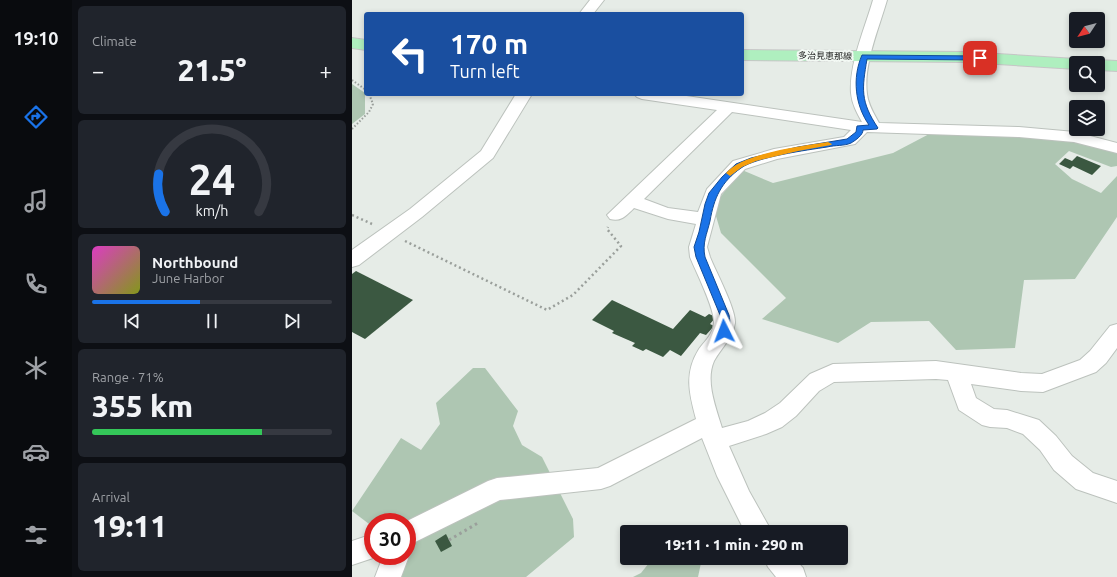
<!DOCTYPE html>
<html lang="en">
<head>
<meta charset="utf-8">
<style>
  :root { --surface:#171b24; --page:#20242c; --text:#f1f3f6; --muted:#9ea1a6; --line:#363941; --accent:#1a73e8 }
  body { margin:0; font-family:Ubuntu,"Noto Sans JP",sans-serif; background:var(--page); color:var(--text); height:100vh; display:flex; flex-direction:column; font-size:15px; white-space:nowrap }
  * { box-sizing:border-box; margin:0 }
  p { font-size:13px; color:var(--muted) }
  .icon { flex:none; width:22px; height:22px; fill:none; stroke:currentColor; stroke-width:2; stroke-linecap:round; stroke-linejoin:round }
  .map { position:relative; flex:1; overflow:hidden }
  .side { display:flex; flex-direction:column; gap:6px; padding:6px; background:#0d0f14; width:280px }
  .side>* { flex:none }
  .top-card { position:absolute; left:12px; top:12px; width:380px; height:84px; border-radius:4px; box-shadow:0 2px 6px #0003; background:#1a4fa0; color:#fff; overflow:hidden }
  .needle { width:26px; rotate:234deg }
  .buttons { position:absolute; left:717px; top:12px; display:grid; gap:8px }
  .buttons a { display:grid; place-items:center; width:36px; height:36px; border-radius:4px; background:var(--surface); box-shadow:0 2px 6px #0003; font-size:20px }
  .speed { position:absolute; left:12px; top:513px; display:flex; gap:8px; font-size:20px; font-weight:700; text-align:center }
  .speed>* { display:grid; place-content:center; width:52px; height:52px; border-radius:50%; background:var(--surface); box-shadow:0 2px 6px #0003; line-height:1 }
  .speed .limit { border:6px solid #d22; background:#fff; color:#111 }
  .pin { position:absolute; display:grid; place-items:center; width:34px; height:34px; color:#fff; margin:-17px; border-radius:8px; box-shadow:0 2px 6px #0006 }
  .me { position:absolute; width:44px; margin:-22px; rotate:357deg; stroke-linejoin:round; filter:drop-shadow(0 0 3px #0008) }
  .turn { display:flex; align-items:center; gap:14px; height:84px; padding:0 20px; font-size:18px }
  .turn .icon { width:52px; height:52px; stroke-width:2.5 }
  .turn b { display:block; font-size:28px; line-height:34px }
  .big { font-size:30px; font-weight:800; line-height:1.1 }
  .side .tile { flex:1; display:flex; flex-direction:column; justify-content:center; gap:6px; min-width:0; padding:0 14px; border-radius:6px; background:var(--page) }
  .side .dial { align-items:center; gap:0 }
  .dial svg { height:104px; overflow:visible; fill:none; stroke:var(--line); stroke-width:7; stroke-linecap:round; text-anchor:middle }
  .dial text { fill:var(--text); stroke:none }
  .song { display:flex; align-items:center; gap:12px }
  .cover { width:48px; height:48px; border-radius:6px; background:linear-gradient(135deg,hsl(310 70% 55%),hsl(70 70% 35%)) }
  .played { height:4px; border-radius:2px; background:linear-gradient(90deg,var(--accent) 45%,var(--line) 45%) }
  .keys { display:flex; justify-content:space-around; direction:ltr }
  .heat { display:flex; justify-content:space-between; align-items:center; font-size:22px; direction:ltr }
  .charge { height:6px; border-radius:3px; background:linear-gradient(90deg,#34c759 71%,var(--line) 0) }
  .trip { position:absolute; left:268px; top:525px; width:228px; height:40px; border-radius:4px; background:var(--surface); box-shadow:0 2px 6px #0003; font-weight:800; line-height:40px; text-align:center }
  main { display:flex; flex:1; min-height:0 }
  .tab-bar { display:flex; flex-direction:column; width:72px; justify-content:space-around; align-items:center; background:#090b0e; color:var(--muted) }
  .tab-bar .icon { width:28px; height:28px }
  .tab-bar .on { color:var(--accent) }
  .tab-bar b { font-size:18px; color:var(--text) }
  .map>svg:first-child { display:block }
</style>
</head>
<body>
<main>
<nav class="tab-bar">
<b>19:10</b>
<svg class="icon on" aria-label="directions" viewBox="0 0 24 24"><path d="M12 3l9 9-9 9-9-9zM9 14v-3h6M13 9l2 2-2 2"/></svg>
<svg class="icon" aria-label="music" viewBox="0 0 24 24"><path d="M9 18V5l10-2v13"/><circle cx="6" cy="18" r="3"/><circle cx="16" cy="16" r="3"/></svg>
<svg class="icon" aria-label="phone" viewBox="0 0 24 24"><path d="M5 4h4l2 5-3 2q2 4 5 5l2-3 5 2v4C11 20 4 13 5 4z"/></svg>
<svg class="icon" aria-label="climate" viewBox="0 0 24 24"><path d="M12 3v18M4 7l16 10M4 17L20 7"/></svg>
<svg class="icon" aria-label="car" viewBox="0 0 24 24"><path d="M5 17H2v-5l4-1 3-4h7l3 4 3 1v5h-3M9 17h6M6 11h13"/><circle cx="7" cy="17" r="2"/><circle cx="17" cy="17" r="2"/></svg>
<svg class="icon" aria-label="filters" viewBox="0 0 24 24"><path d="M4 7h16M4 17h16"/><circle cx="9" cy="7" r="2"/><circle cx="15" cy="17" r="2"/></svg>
</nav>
<section class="side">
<div class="tile"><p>Climate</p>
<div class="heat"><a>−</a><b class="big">21.5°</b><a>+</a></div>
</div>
<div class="tile dial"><svg viewBox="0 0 100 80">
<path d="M14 69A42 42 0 1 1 86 69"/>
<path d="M14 69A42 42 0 0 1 9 40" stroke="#1a73e8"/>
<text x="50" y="56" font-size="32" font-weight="700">24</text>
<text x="50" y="72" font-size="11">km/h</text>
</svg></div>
<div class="tile">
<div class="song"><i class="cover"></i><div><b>Northbound</b><p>June Harbor</p></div></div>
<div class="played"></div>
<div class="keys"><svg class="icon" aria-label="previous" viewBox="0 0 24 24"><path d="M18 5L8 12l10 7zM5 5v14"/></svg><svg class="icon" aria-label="pause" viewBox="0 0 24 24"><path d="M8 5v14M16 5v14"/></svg><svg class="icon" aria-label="next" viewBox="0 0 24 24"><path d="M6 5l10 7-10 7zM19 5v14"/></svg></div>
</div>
<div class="tile"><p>Range · 71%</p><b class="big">355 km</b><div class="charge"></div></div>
<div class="tile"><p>Arrival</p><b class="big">19:11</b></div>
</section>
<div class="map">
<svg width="765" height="577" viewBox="0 0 765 577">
  <rect width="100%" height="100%" fill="#e6ece7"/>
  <g fill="#aec6b2">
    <polygon points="0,84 13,93 13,114 0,124"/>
    <polygon points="581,132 718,139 765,150 765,166 759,167 717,151 703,164 720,179 749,193 765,176 765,217 723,279 672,280 663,348 604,350 577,321 519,322 486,343 410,319 434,298 369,233 361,206 390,170 421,183 541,153"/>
    <polygon points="121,368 133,368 166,411 161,426 170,445 190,457 221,519 222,537 174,577 45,577 55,556 55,522 21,522 21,527 0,511 49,438 69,450 88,424 84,403"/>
    <polygon points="301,558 347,558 349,563 346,577 281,577 289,573"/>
  </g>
  <g fill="#3b5841">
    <polygon points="725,156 749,166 740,175 721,166 718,169 707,164 713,158 720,161"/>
    <polygon points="4,271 61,300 13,339 0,332 0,274"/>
    <polygon points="260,300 321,329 338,310 353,317 357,314 364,317 358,324 362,326 354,335 348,333 329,356 318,350 311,357 294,349 291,351 280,346 283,343 260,333 262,331 240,320"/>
    <polygon points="94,534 100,546 89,552 83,541"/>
  </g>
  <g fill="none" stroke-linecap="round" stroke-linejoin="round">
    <defs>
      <g id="street">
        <polygon points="238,0 252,0 241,14 227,14"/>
        <path d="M521,0H535C527,28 511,65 515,94C516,104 522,114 527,123L667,127L723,132L765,143V153L722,142L667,137L515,132L503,144L425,159L393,169L369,194L355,247L358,257C364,272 384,309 383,323C381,338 369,348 362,361C353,381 364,408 370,428L396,421L413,413L428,403L458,374L481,364L584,361L669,373L690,374L728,360L738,351L758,326L765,324V348L754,363L744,372L691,392L669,391L619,384L624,398L642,409L655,410L687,420L704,436L720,456L741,473L765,481V503L724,489L702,470L688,450L671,434L655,428L638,427L630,425L607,410L596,380L584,379L482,382L467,391L444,416L430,427L414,434L377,446L397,491L420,532H393L365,476L350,438L258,486L249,489L148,500L55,546V522H53L136,481L145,478L246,468L344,419C337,393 332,373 347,349C353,341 361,334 362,323C363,309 344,272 338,257L337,247L344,224L316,219L282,208C274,216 269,222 258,219L255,215L365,110L290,99L285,97L282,94H321L510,122C505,113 500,104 499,93C497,64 513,28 521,0ZM380,112L499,130L492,137L422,149L381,161L355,189L346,212L316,208L292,199Z"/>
        <polygon points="164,94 180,94 141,158 70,217 7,265 0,267 0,250 58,209 129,151"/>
        <polygon points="21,534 21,556 27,556 0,565 0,541"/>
        <polygon points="55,551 57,556 49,577 23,577 31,556 55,556"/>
        <polygon points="412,558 442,558 451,568 454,577 424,577 416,567"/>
      </g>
      <g id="primary">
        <polygon points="0,38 14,40 14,50 0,48"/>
        <polygon points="390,50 613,52 724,59 730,61 731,63 724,63 724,69 613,62 390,60"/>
        <polygon points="746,60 765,61 765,71 746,70 746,63 739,63"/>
      </g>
    </defs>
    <use href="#street" stroke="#bcc2bd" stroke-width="2"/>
    <use href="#primary" stroke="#c6c6c6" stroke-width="2"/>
    <g stroke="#9a9f9b" stroke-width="2" stroke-dasharray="1.5 2" stroke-linecap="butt">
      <polyline points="0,80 14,90"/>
      <polyline points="0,129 17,112 21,104 17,94"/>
    </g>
    <g stroke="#9a9f9b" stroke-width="2.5" stroke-dasharray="2 3" stroke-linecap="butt">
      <polyline points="0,215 20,224"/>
      <polyline points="53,241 195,310 221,295 269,246 255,229 256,227"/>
    </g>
    <polyline stroke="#9a9f9b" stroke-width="3" stroke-dasharray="2.5 3.5" stroke-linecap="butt" points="97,540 126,523"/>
    <use href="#street" fill="#fff" fill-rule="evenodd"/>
    <use href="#primary" fill="#afefbf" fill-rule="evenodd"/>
  </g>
  <path fill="#1a73e8" stroke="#114b97" d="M510,55L628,56L632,58L628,60L515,59C510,89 508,101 526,128L525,129L511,130C511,135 504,140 499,143C493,146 483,145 475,147C455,150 404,157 389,168C369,182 362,198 358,221C355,234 350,243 353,257L377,315C378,321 379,327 375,333H369L367,331L369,325L368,315L344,257L342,247L347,232L353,204L357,193L370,177L384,164L399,158L446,147L495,139L504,132L505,126L517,125C503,105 500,78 510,55Z"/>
  <path fill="#f59e0b" d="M476,142L480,144L479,145L446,151L404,161L390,167L378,176L374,173C391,153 450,146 476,142Z"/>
  <g text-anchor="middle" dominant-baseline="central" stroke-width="4" stroke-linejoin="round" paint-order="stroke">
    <g font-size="9" fill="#232523" stroke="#f3f9f4">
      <text transform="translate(473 56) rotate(1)">多治見恵那線</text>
    </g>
  </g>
</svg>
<div class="buttons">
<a><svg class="needle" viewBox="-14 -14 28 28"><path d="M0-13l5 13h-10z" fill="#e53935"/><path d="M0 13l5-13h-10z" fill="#9ea1a6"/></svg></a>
<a><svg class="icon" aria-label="search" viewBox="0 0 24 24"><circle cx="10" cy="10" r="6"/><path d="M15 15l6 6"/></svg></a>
<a><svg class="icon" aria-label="layers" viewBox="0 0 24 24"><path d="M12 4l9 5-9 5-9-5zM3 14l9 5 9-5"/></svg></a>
</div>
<div class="speed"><div class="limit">30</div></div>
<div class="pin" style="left:628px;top:58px;background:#d93025"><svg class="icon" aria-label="arrive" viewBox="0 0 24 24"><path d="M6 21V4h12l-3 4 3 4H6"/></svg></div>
<svg class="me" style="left:372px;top:331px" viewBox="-20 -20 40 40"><path d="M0-17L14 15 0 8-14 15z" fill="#1a73e8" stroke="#fff" stroke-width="4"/></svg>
<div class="trip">19:11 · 1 min · 290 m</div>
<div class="top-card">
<div class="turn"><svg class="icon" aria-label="left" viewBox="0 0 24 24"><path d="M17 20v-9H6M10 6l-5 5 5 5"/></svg><div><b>170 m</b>Turn left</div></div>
</div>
</div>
</main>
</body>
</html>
